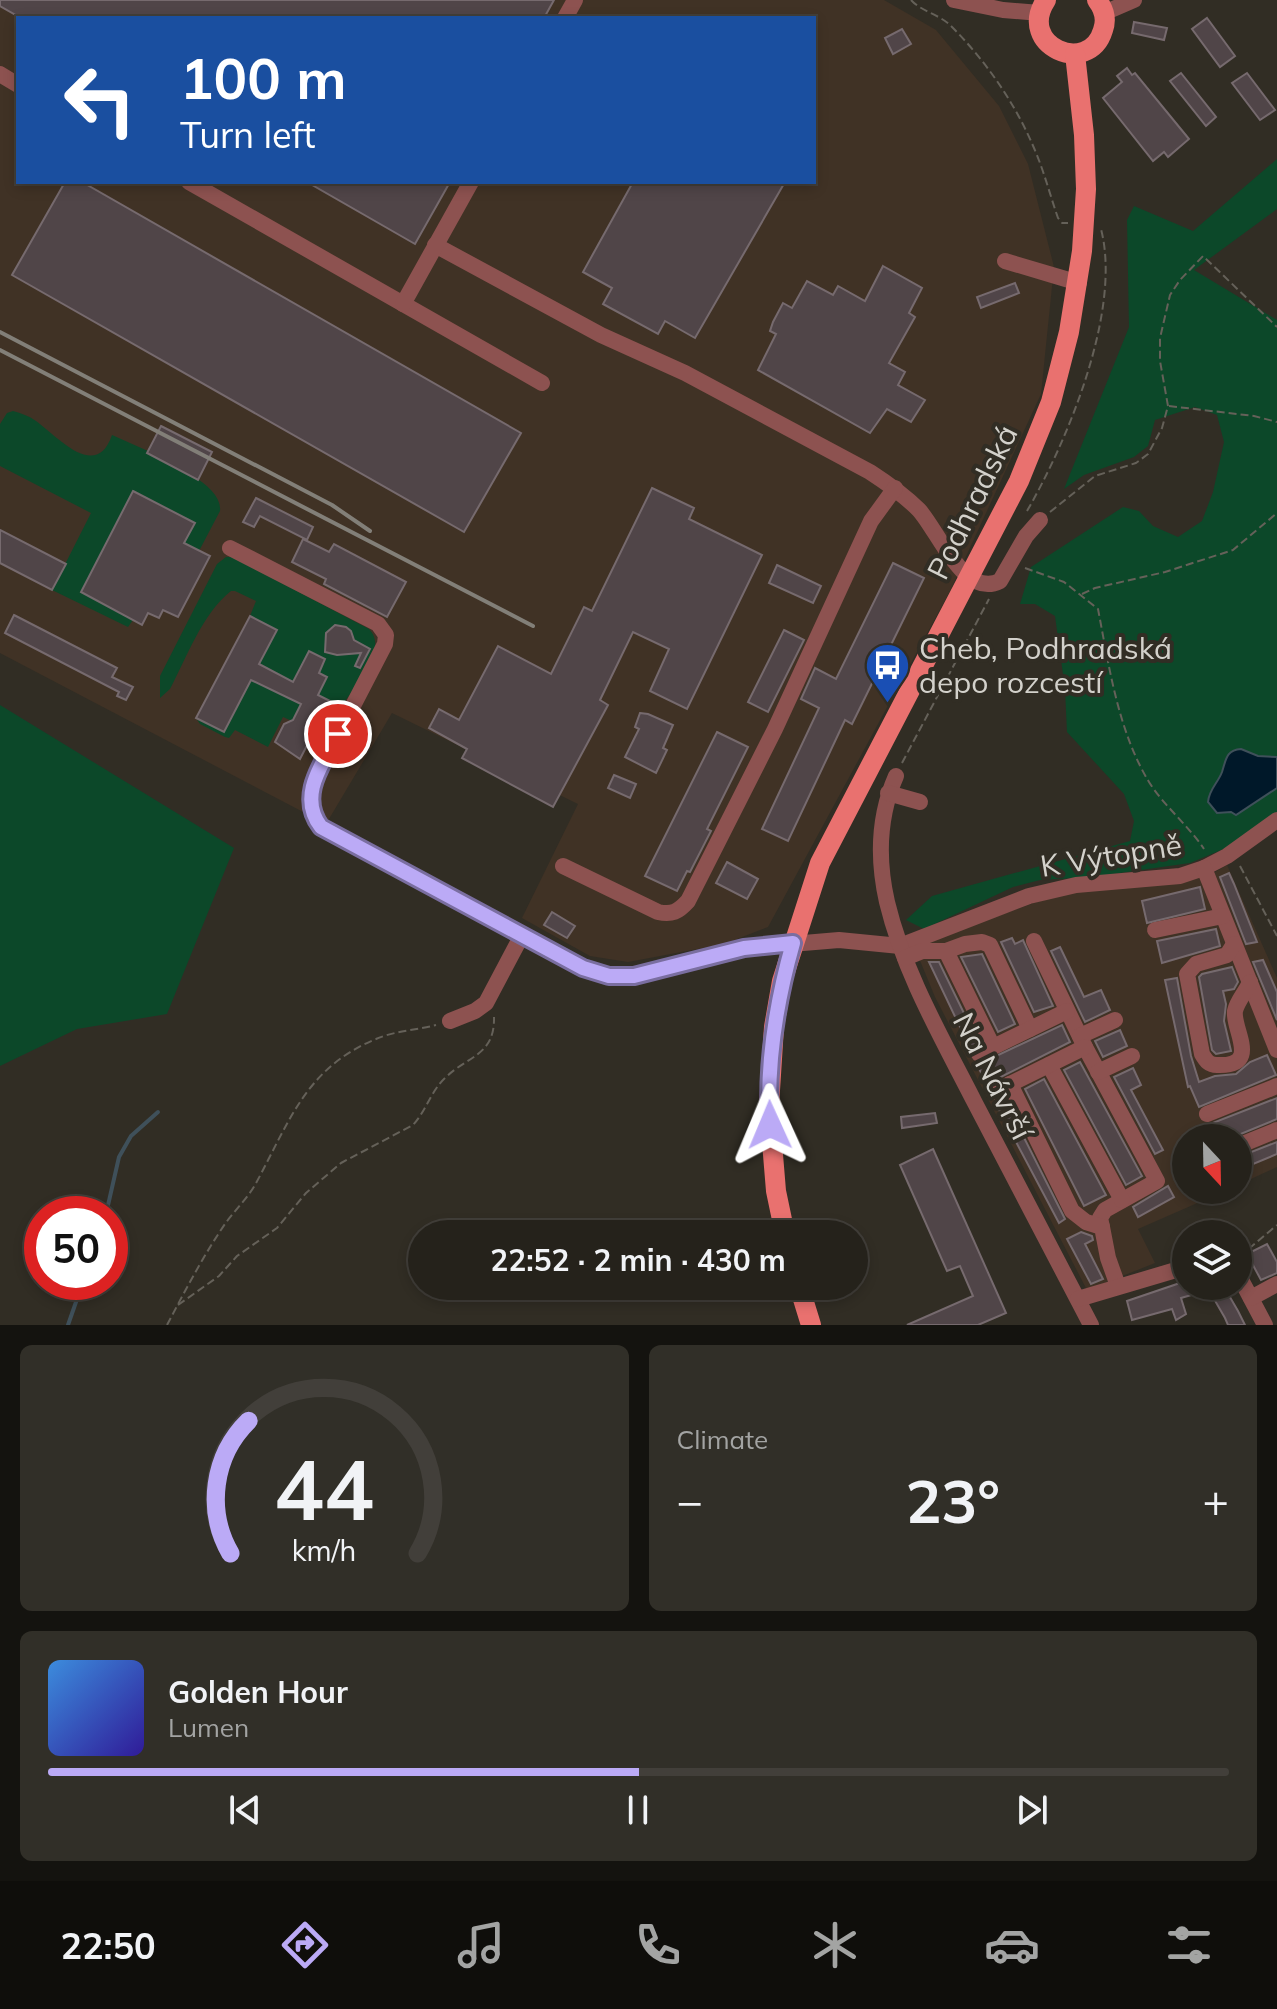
<!DOCTYPE html>
<html lang="en">
<head>
<meta charset="utf-8">
<style>
  :root { --surface:#25221b; --page:#312f28; --text:#f1f3f6; --muted:#a3a4a3; --line:#423f3a; --accent:#bbaaf6 }
  body { margin:0; font-family:Mulish,sans-serif; background:var(--page); color:var(--text); height:100vh; display:flex; flex-direction:column; font-size:30px; white-space:nowrap }
  * { box-sizing:border-box; margin:0 }
  p { font-size:26px; color:var(--muted) }
  .icon { flex:none; width:44px; height:44px; fill:none; stroke:currentColor; stroke-width:2; stroke-linecap:round; stroke-linejoin:round }
  .map { position:relative; height:1325px; overflow:hidden }
  .drawer { display:flex; flex-direction:column; gap:20px; padding:20px; background:#14130f; flex:1 }
  .drawer>* { flex:none }
  .guide { position:absolute; left:16px; top:16px; width:800px; height:168px; border-radius:0px; box-shadow:0 4px 12px #0003,0 0 0 2px var(--line); background:#1a4fa0; color:#fff; overflow:hidden }
  .needle { width:52px; rotate:158deg }
  .buttons { position:absolute; left:1172px; top:1124px; display:grid; gap:16px }
  .buttons a { display:grid; place-items:center; width:80px; height:80px; border-radius:50%; background:var(--surface); box-shadow:0 4px 12px #0003,0 0 0 2px var(--line); font-size:40px }
  .speed { position:absolute; left:24px; top:1196px; display:flex; gap:16px; font-size:40px; font-weight:700; text-align:center }
  .speed>* { display:grid; place-content:center; width:104px; height:104px; border-radius:50%; background:var(--surface); box-shadow:0 4px 12px #0003,0 0 0 2px var(--line); line-height:1 }
  .speed .limit { border:12px solid #d22; background:#fff; color:#111 }
  .pin { position:absolute; display:grid; place-items:center; width:68px; height:68px; color:#fff; margin:-34px; border:4px solid #fff; border-radius:50%; box-shadow:0 2px 8px #0007 }
  .me { position:absolute; width:88px; margin:-44px; rotate:359deg; stroke-linejoin:round; filter:drop-shadow(0 0 6px #0008) }
  .turn { display:flex; align-items:center; gap:28px; height:168px; padding:0 32px; font-size:36px }
  .turn .icon { width:104px; height:104px; stroke-width:2.5 }
  .turn b { display:block; font-size:56px; line-height:68px }
  .big { font-size:60px; font-weight:700; line-height:1.1 }
  .drawer .card { flex:1; display:flex; flex-direction:column; justify-content:center; gap:12px; min-width:0; padding:0 28px; border-radius:12px; background:var(--page) }
  .drawer .dial { align-items:center; gap:0 }
  .dial svg { height:208px; overflow:visible; fill:none; stroke:var(--line); stroke-width:7; stroke-linecap:round; text-anchor:middle }
  .dial text { fill:var(--text); stroke:none }
  .song { display:flex; align-items:center; gap:24px }
  .cover { width:96px; height:96px; border-radius:12px; background:linear-gradient(135deg,hsl(210 70% 55%),hsl(250 70% 35%)) }
  .played { height:8px; border-radius:4px; background:linear-gradient(90deg,var(--accent) 50%,var(--line) 50%) }
  .keys { display:flex; justify-content:space-around; direction:ltr }
  .heat { display:flex; justify-content:space-between; align-items:center; font-size:44px; direction:ltr }
  .drawer .tiles { flex:1; display:grid; gap:20px; grid-template-columns:1fr 1fr }
  .card:last-child { grid-column:span 2 }
  .trip { position:absolute; left:408px; top:1220px; width:460px; height:80px; border-radius:40px; background:var(--surface); box-shadow:0 4px 12px #0003,0 0 0 2px var(--line); font-weight:700; line-height:80px; text-align:center }
  .tabs { display:flex; height:128px; justify-content:space-around; align-items:center; background:#0f0e0b; color:var(--muted) }
  .tabs .icon { width:56px; height:56px }
  .tabs .selected { color:var(--accent) }
  .tabs b { font-size:36px; color:var(--text) }
  .map>svg:first-child { display:block }
</style>
</head>
<body>
<div class="map">
<svg width="1277" height="1325" viewBox="0 0 1277 1325">
  <rect width="100%" height="100%" fill="#312d24"/>
  <g fill="#403225" fill-rule="evenodd">
    <path d="M0,0H884L936,30L999,106L1028,164L1054,267L1041,394L950,591L768,927L724,944L628,962L590,956L522,918L578,804L392,713L326,824L0,653ZM18,18H814V182H18Z"/>
    <polygon points="1227,865 1277,978 1277,1167 1238,1185 1238,1138 1186,1138 1186,1190 1227,1190 1138,1229 1155,1263 1087,1290 935,997 914,946 1037,902 1080,891 1210,875"/>
  </g>
  <g fill="#0c4829">
    <polygon points="1277,159 1277,209 1194,270 1277,320 1277,814 1226,848 1190,863 1092,877 1040,880 1013,887 924,929 906,920 932,896 1130,841 1134,821 1124,794 1067,732 1065,689 1055,616 1035,604 1020,604 1031,567 1123,507 1139,511 1153,526 1178,537 1202,521 1213,492 1224,442 1217,415 1195,407 1155,420 1148,446 1134,457 1084,475 1064,489 1129,327 1127,220 1134,206 1193,231"/>
    <path d="M13,411C21,413 29,416 36,421C57,436 96,482 112,435L148,451L147,453C169,464 223,484 220,511L199,551L184,543L194,523L133,492L81,592L133,620L128,627L52,590L91,513L0,466V424L7,413Z"/>
    <path d="M226,557H232L369,629C392,652 345,696 334,718L324,713L330,701L273,672L265,686L301,704L292,721L283,717L268,747L235,730L229,738L225,737L200,724L196,718L224,732L277,630L250,616L256,601L235,591H231C202,614 187,657 170,689L160,698V676L217,564Z"/>
    <polygon points="0,705 234,848 167,1014 77,1029 0,1066"/>
  </g>
  <path fill="#001829" stroke="#3f505a" stroke-width="2" d="M1241,749L1258,756L1277,757V788L1236,815L1231,812L1217,813L1208,802C1209,789 1218,783 1222,772C1226,760 1226,750 1241,749Z"/>
  <g fill="none" stroke-linecap="round" stroke-linejoin="round">
    <g stroke="#3f505a" stroke-width="4">
      <polyline points="106,1214 119,1157 131,1136 158,1112"/>
      <polyline points="68,1325 83,1282"/>
    </g>
  </g>
  <g fill="#504548" stroke="#766a6e" stroke-width="2">
    <polygon points="0,0 554,0 544,18 21,18 0,6"/>
    <polygon points="1207,18 1235,56 1220,67 1192,29"/>
    <polygon points="1134,22 1167,28 1164,40 1132,33"/>
    <polygon points="902,29 911,44 893,54 885,38"/>
    <polygon points="1127,68 1132,75 1135,73 1189,139 1168,157 1164,152 1153,161 1103,98 1122,82 1117,76"/>
    <polygon points="1181,73 1216,117 1206,126 1170,81"/>
    <polygon points="1247,73 1275,110 1260,120 1232,83"/>
    <polygon points="65,182 82,182 521,433 464,532 12,275"/>
    <polygon points="307,182 450,182 415,244"/>
    <polygon points="633,182 785,182 695,338 665,321 658,334 603,304 612,288 583,272"/>
    <polygon points="883,266 922,288 909,313 915,317 889,363 905,372 898,385 925,400 911,422 887,409 870,433 758,370 776,334 770,331 773,322 783,303 792,308 807,281 833,295 838,286 865,301"/>
    <polygon points="1015,283 1019,293 981,308 977,297"/>
    <polygon points="161,426 212,452 198,480 147,453"/>
    <polygon points="652,488 694,508 689,519 762,555 687,709 650,691 669,649 633,632 600,700 608,705 553,807 462,758 467,749 429,728 439,709 459,720 498,646 551,674 584,607 592,611"/>
    <polygon points="133,491 195,523 184,543 210,556 178,617 163,610 159,618 148,613 142,625 81,592"/>
    <polygon points="256,498 313,527 307,540 260,516 254,527 243,522"/>
    <polygon points="0,530 66,564 52,590 0,563"/>
    <polygon points="303,539 329,552 334,544 406,582 387,617 324,584 326,579 292,562"/>
    <polygon points="893,563 924,578 852,724 845,720 788,841 762,829 819,708 801,699 815,668 836,679"/>
    <polygon points="777,565 821,586 813,603 769,583"/>
    <polygon points="14,615 117,668 112,677 133,687 126,700 117,696 119,692 5,633"/>
    <polygon points="250,616 277,630 259,664 293,682 309,651 325,659 319,673 327,677 318,695 330,701 300,759 275,742 284,724 293,720 301,704 251,680 224,732 196,718"/>
    <polygon points="335,625 346,627 351,631 354,640 370,649 360,668 355,666 361,653 337,655 325,652 326,633"/>
    <polygon points="784,630 804,640 768,712 748,702"/>
    <polygon points="640,713 648,714 673,725 663,748 667,750 656,773 625,757 639,729 635,727"/>
    <polygon points="717,732 748,747 707,829 711,831 690,872 687,871 677,891 645,876"/>
    <polygon points="614,775 636,784 630,798 608,788"/>
    <polygon points="727,862 758,879 747,899 716,883"/>
    <polygon points="1229,873 1234,884 1257,942 1246,944 1220,877"/>
    <polygon points="1200,887 1205,909 1147,923 1142,901"/>
    <polygon points="552,912 575,926 567,938 544,925"/>
    <polygon points="1216,929 1220,946 1162,963 1157,941"/>
    <polygon points="1012,938 1015,944 1023,940 1053,1006 1034,1012 1001,942"/>
    <polygon points="1060,947 1084,997 1101,990 1110,1010 1085,1022 1051,951"/>
    <polygon points="982,954 1015,1024 998,1032 961,957"/>
    <polygon points="1263,960 1277,992 1277,1020 1253,962"/>
    <polygon points="929,962 939,962 978,1042 970,1048"/>
    <polygon points="1232,967 1238,982 1234,989 1223,991 1226,1004 1224,1021 1231,1051 1216,1054 1212,1050 1199,977 1202,974"/>
    <polygon points="1177,978 1191,1056 1199,1082 1215,1076 1236,1074 1250,1062 1267,1055 1276,1075 1199,1107 1190,1086 1188,1087 1165,980"/>
    <polygon points="1062,1025 1070,1042 987,1084 977,1065"/>
    <polygon points="1120,1030 1127,1046 1103,1057 1095,1041"/>
    <polygon points="1080,1062 1142,1176 1126,1185 1064,1070"/>
    <polygon points="1133,1068 1141,1085 1131,1090 1163,1150 1155,1154 1114,1077"/>
    <polygon points="1044,1079 1106,1195 1084,1206 1025,1089"/>
    <polygon points="1277,1098 1277,1119 1231,1138 1223,1138 1220,1132 1214,1134 1210,1124"/>
    <polygon points="1005,1100 1065,1219 1059,1223 996,1104"/>
    <polygon points="935,1113 937,1123 902,1128 901,1117"/>
    <polygon points="1277,1142 1277,1154 1246,1167 1241,1156"/>
    <polygon points="933,1149 1006,1313 978,1325 907,1325 973,1296 960,1266 947,1271 900,1165"/>
    <polygon points="1168,1186 1174,1197 1138,1217 1133,1207"/>
    <polygon points="1081,1232 1092,1236 1093,1240 1085,1244 1103,1279 1091,1284 1067,1239"/>
    <polygon points="1267,1244 1277,1262 1277,1273 1261,1280 1247,1254"/>
    <polygon points="1186,1281 1186,1286 1211,1286 1212,1289 1181,1298 1186,1314 1176,1320 1172,1309 1132,1320 1127,1301"/>
    <polygon points="1227,1292 1238,1311 1245,1325 1228,1325 1225,1318 1214,1299"/>
  </g>
  <g fill="none" stroke-linecap="round" stroke-linejoin="round">
    <g stroke="#656159" stroke-width="2" stroke-dasharray="8 4" stroke-linecap="butt">
      <path d="M911,0C922,12 939,14 951,26C986,61 1015,103 1034,148C1044,171 1050,195 1058,218L1062,223H1068"/>
      <polyline points="1169,406 1254,416 1277,422"/>
      <path d="M1027,511C1068,440 1122,310 1101,229"/>
      <polyline points="1050,512 1095,476 1136,463 1148,454 1162,428 1168,406 1160,361 1160,338 1170,295 1180,280 1203,256 1277,327"/>
      <path d="M1025,568L1064,582L1098,609C1109,666 1118,731 1149,782C1164,806 1188,825 1204,849"/>
      <polyline points="1082,594 1095,588 1165,572 1233,550 1277,513"/>
      <polyline points="902,763 989,599"/>
      <polyline points="1240,866 1277,936"/>
      <polyline points="1238,1254 1245,1252 1277,1225"/>
      <path d="M178,1305L219,1276L237,1256L277,1228L306,1193L341,1163L413,1125C426,1111 431,1091 445,1078C467,1056 495,1056 494,1017"/>
      <path d="M167,1325C185,1291 203,1256 225,1224C234,1211 247,1199 255,1185C289,1123 305,1068 376,1039C394,1031 417,1030 436,1025"/>
    </g>
    <g stroke="#8d5250" stroke-width="16">
      <polyline points="954,0 1003,10 1040,13"/>
      <polyline points="1104,13 1134,0"/>
      <polyline points="565,18 575,0"/>
      <polyline points="0,74 18,85"/>
      <polyline points="189,182 542,383"/>
      <path d="M435,245L601,335L685,373L870,472C887,483 904,495 919,510C939,532 964,599 1000,581L1026,536L1040,520"/>
      <polyline points="1005,261 1079,283"/>
      <polyline points="403,304 471,182"/>
      <path d="M230,548L378,624L386,635L385,644L315,779C309,797 309,811 321,827L583,968L609,976H634L744,948L839,940L900,946L1029,896L1076,885L1180,876L1204,868L1227,856L1277,820"/>
      <path d="M896,776C878,817 877,858 887,902C904,973 942,1038 975,1103C1014,1177 1052,1251 1091,1325"/>
      <polyline points="888,793 920,802"/>
      <path d="M563,866L658,912C672,915 678,912 688,901L775,729L871,521L895,488"/>
      <polyline points="1204,868 1277,1050"/>
      <polyline points="1155,930 1223,916"/>
      <polyline points="1034,941 1085,1047 1157,1181 1105,1210 1100,1218 1102,1227"/>
      <path d="M1234,944L1227,955L1196,964L1187,974L1202,1054C1206,1061 1209,1065 1217,1065C1262,1067 1232,1029 1235,1011C1237,1001 1246,992 1250,982"/>
      <polyline points="946,951 993,1047"/>
      <polyline points="905,958 922,951 946,951 965,944 982,942 990,945 1030,1029"/>
      <polyline points="450,1021 475,1011 486,1003 522,935"/>
      <polyline points="1080,1036 1115,1020"/>
      <polyline points="979,1054 1067,1011"/>
      <polyline points="1049,1065 1122,1200"/>
      <polyline points="1098,1072 1132,1056"/>
      <polyline points="1010,1084 1072,1211 1086,1222 1102,1227 1108,1258 1118,1286"/>
      <polyline points="994,1092 1085,1047"/>
      <polyline points="1207,1114 1277,1086"/>
      <polyline points="1238,1146 1277,1130"/>
      <polyline points="1238,1274 1265,1325"/>
      <polyline points="1251,1298 1277,1284"/>
      <polyline points="1078,1299 1186,1267"/>
    </g>
    <g stroke="#e9716f" stroke-width="20">
      <path d="M1046,0C1016,46 1089,77 1103,30C1107,19 1104,9 1097,0"/>
      <polyline points="785,1234 776,1191 769,1106 774,1027 782,981 820,863 1019,481 1051,402 1069,332 1082,251 1086,189 1084,135 1075,54"/>
      <polyline points="799,1286 811,1325"/>
    </g>
    <g stroke="#827f78" stroke-width="4">
      <polyline points="0,332 332,505 370,531"/>
      <polyline points="0,350 533,626"/>
    </g>
  </g>
  <g fill="none" stroke-linecap="round" stroke-linejoin="round">
    <defs>
      <path id="route" d="M338,734C323,763 297,796 321,827L583,968L609,976H634L744,948L793,943C776,1003 766,1063 770,1125"/>
    </defs>
    <use href="#route" stroke="#7a6ea0" stroke-width="20"/>
    <use href="#route" stroke="#bbaaf6" stroke-width="14"/>
  </g>
  <defs>
    <symbol id="bus-pin" viewBox="-11 -11 22 30"><path d="M0 17L-7.5 6A9.5 9.5 0 1 1 7.5 6Z" fill="#1a4fb4" stroke="#312d24"/><path d="M-5-6H5V4H4V6H2V4H-2V6H-4V4H-5ZM-3.5-4V0h7V-4ZM-3.5 1.2v1.5H-2V1.2ZM2 1.2v1.5H3.5V1.2Z" fill="#fff"/></symbol>
  </defs>
  <g fill-rule="evenodd">
    <use href="#bus-pin" x="862" y="640" width="51" height="69"/>
  </g>
  <g text-anchor="middle" dominant-baseline="central" stroke-width="8" stroke-linejoin="round" paint-order="stroke">
    <g font-size="30" fill="#d3d1cb" stroke="#312d24">
      <text transform="translate(972 502) rotate(-64)">Podhradská</text>
      <text transform="translate(1111 855) rotate(-9)">K Výtopně</text>
      <text transform="translate(993 1076) rotate(63)">Na Návrší</text>
    </g>
    <g font-size="30" fill="#d3d1cb" stroke="#312d24" text-anchor="start">
      <text x="919" y="648">Cheb, Podhradská<tspan x="919" dy="34">depo rozcestí</tspan></text>
    </g>
  </g>
</svg>
<div class="buttons">
<a><svg class="needle" viewBox="-14 -14 28 28"><path d="M0-13l5 13h-10z" fill="#e53935"/><path d="M0 13l5-13h-10z" fill="#a3a4a3"/></svg></a>
<a><svg class="icon" aria-label="layers" viewBox="0 0 24 24"><path d="M12 4l9 5-9 5-9-5zM3 14l9 5 9-5"/></svg></a>
</div>
<div class="speed"><div class="limit">50</div></div>
<div class="pin" style="left:338px;top:734px;background:#d93025"><svg class="icon" aria-label="arrive" viewBox="0 0 24 24"><path d="M6 21V4h12l-3 4 3 4H6"/></svg></div>
<svg class="me" style="left:770px;top:1125px" viewBox="-20 -20 40 40"><path d="M0-17L14 15 0 8-14 15z" fill="#bbaaf6" stroke="#fff" stroke-width="4"/></svg>
<div class="trip">22:52 · 2 min · 430 m</div>
<div class="guide">
<div class="turn"><svg class="icon" aria-label="left" viewBox="0 0 24 24"><path d="M17 20v-9H6M10 6l-5 5 5 5"/></svg><div><b>100 m</b>Turn left</div></div>
</div>
</div>
<section class="drawer">
<div class="tiles">
<div class="card dial"><svg viewBox="0 0 100 80">
<path d="M14 69A42 42 0 1 1 86 69"/>
<path d="M14 69A42 42 0 0 1 21 18" stroke="#bbaaf6"/>
<text x="50" y="56" font-size="32" font-weight="700">44</text>
<text x="50" y="72" font-size="11">km/h</text>
</svg></div>
<div class="card"><p>Climate</p>
<div class="heat"><a>−</a><b class="big">23°</b><a>+</a></div>
</div>
<div class="card">
<div class="song"><i class="cover"></i><div><b>Golden Hour</b><p>Lumen</p></div></div>
<div class="played"></div>
<div class="keys"><svg class="icon" aria-label="previous" viewBox="0 0 24 24"><path d="M18 5L8 12l10 7zM5 5v14"/></svg><svg class="icon" aria-label="pause" viewBox="0 0 24 24"><path d="M8 5v14M16 5v14"/></svg><svg class="icon" aria-label="next" viewBox="0 0 24 24"><path d="M6 5l10 7-10 7zM19 5v14"/></svg></div>
</div>
</div>
</section>
<nav class="tabs">
<b>22:50</b>
<svg class="icon selected" aria-label="directions" viewBox="0 0 24 24"><path d="M12 3l9 9-9 9-9-9zM9 14v-3h6M13 9l2 2-2 2"/></svg>
<svg class="icon" aria-label="music" viewBox="0 0 24 24"><path d="M9 18V5l10-2v13"/><circle cx="6" cy="18" r="3"/><circle cx="16" cy="16" r="3"/></svg>
<svg class="icon" aria-label="phone" viewBox="0 0 24 24"><path d="M5 4h4l2 5-3 2q2 4 5 5l2-3 5 2v4C11 20 4 13 5 4z"/></svg>
<svg class="icon" aria-label="climate" viewBox="0 0 24 24"><path d="M12 3v18M4 7l16 10M4 17L20 7"/></svg>
<svg class="icon" aria-label="car" viewBox="0 0 24 24"><path d="M5 17H2v-5l4-1 3-4h7l3 4 3 1v5h-3M9 17h6M6 11h13"/><circle cx="7" cy="17" r="2"/><circle cx="17" cy="17" r="2"/></svg>
<svg class="icon" aria-label="filters" viewBox="0 0 24 24"><path d="M4 7h16M4 17h16"/><circle cx="9" cy="7" r="2"/><circle cx="15" cy="17" r="2"/></svg>
</nav>
</body>
</html>
